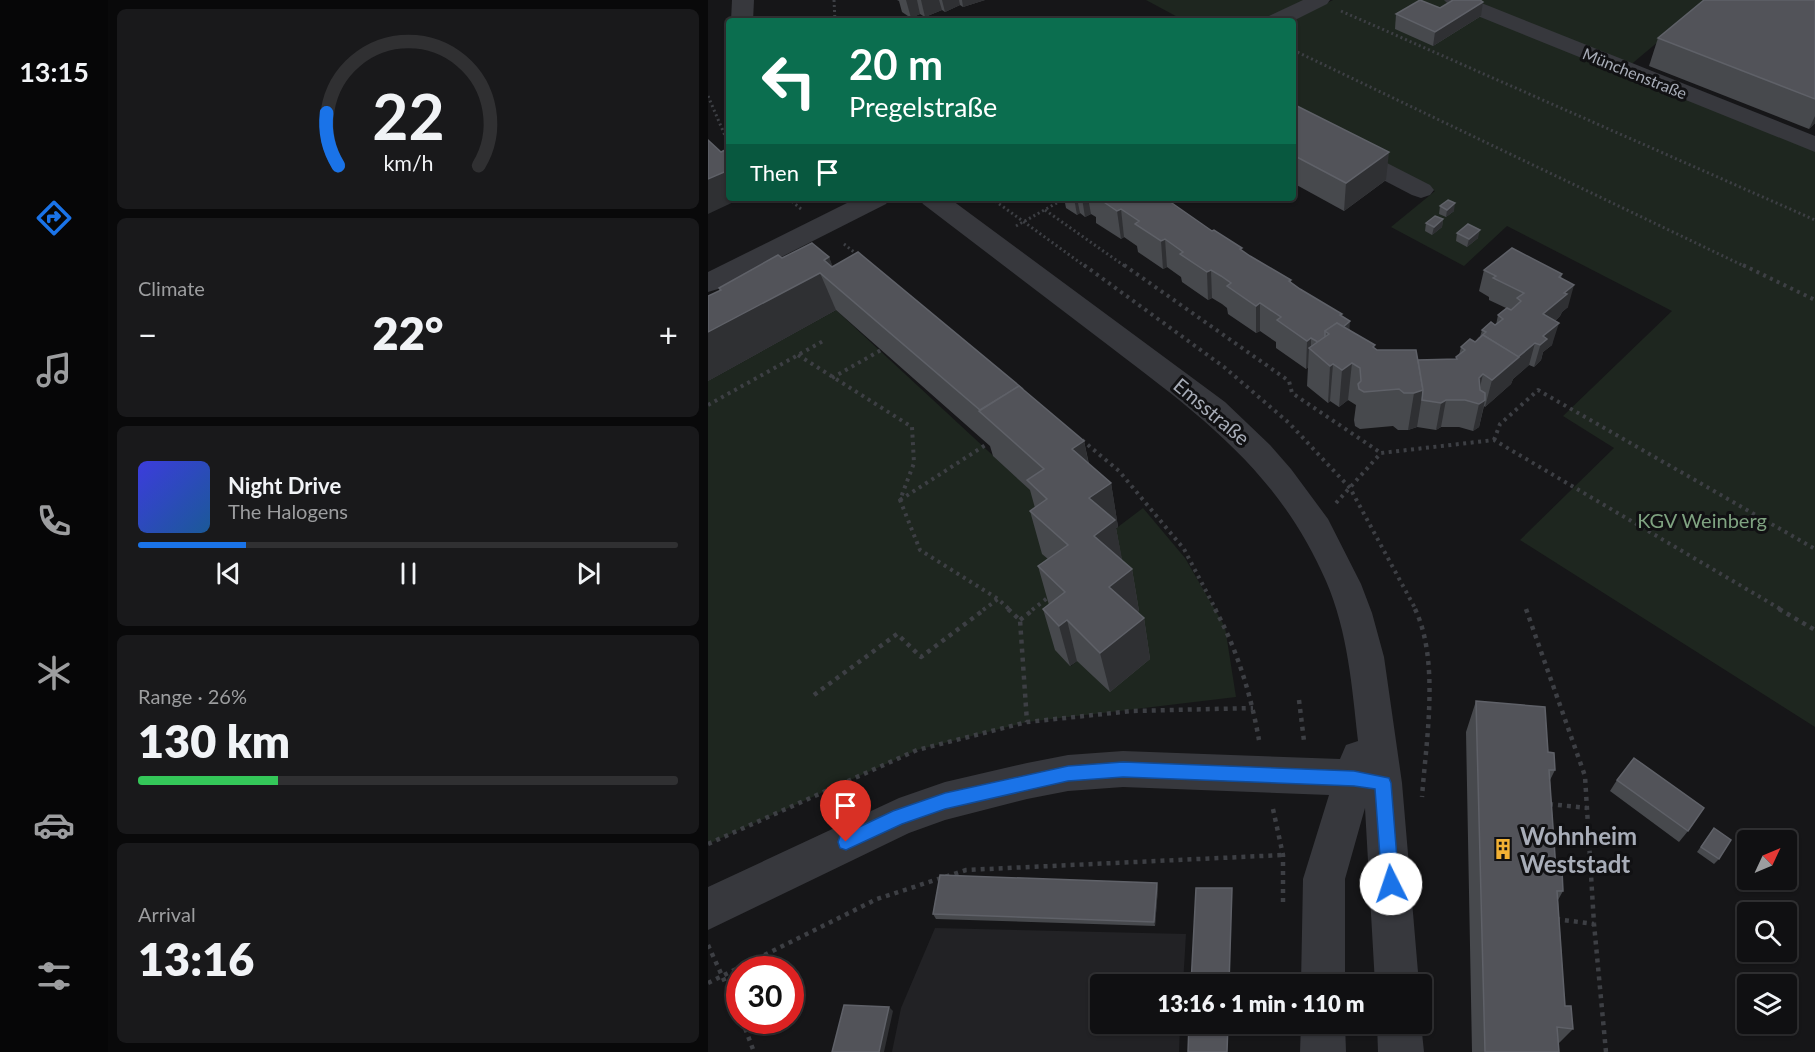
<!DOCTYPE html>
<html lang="en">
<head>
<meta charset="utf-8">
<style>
  :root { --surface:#101012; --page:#19191b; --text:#f1f3f6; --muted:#9c9d9f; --line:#303032; --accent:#1a73e8 }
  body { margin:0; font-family:Lato,sans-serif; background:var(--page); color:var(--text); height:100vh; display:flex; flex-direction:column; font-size:22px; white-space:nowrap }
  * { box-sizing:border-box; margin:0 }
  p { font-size:20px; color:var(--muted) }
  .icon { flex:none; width:33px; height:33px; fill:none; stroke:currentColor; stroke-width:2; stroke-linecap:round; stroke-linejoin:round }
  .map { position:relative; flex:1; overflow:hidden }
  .drawer { display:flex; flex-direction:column; gap:9px; padding:9px; background:#09090a; width:600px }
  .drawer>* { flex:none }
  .top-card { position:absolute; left:18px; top:18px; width:570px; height:183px; border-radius:6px; box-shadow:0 2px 4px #0004,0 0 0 2px var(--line); background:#0b6e4f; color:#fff; overflow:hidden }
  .needle { width:39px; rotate:46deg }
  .buttons { position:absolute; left:1029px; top:830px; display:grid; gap:12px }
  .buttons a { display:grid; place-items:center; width:60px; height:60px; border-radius:6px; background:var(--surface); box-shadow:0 2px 4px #0004,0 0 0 2px var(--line); font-size:30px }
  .speed { position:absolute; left:18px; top:956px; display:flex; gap:12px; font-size:30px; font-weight:700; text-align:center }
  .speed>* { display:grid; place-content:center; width:78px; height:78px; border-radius:50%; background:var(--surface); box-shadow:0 2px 4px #0004,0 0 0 2px var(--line); line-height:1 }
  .speed .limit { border:9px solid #d22; background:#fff; color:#111 }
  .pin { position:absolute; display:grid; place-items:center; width:51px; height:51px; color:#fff; margin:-62px -26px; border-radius:50% 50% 50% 0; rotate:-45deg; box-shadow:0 0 6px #0007 }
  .pin .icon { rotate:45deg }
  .me { position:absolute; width:66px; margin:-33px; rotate:356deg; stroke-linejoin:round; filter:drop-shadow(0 0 4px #0008) }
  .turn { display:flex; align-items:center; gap:21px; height:126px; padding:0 24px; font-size:27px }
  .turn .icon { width:78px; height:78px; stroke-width:2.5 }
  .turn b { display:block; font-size:42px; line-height:51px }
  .then { display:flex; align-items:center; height:57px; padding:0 24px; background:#0003; gap:12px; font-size:22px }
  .big { font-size:45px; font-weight:800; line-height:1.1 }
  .drawer .widget { flex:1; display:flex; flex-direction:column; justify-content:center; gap:9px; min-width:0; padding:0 21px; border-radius:9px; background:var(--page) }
  .drawer .dial { align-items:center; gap:0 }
  .dial svg { height:156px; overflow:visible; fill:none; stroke:var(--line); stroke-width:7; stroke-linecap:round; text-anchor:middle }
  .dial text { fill:var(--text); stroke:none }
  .song { display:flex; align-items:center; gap:18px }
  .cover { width:72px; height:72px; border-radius:9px; background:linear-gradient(135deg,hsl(240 70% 55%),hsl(210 70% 35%)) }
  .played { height:6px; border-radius:3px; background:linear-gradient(90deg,var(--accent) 20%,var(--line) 20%) }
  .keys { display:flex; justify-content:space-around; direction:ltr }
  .heat { display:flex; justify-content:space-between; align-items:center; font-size:33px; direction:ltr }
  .charge { height:9px; border-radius:4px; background:linear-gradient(90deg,#34c759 26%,var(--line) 0) }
  .trip { position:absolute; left:382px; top:974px; width:342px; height:60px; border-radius:6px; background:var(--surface); box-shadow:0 2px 4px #0004,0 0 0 2px var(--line); font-weight:800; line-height:60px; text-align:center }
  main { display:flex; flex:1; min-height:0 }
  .tab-bar { display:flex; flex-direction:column; width:108px; justify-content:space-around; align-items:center; background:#060607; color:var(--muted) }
  .tab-bar .icon { width:42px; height:42px }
  .tab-bar .selected { color:var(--accent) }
  .tab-bar b { font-size:27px; color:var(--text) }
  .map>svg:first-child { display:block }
</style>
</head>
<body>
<main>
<nav class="tab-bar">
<b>13:15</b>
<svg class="icon selected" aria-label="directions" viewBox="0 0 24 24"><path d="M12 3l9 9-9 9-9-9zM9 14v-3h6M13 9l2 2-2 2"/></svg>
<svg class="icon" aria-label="music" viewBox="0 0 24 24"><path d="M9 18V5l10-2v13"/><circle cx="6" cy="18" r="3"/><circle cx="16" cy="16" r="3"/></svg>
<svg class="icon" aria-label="phone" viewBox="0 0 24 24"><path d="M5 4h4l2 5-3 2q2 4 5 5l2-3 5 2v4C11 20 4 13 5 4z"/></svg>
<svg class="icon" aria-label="climate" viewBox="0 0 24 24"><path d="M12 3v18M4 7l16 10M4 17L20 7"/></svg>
<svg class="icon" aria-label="car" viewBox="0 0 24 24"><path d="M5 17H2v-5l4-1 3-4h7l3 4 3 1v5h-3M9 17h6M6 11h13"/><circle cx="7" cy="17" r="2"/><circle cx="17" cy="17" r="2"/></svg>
<svg class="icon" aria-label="filters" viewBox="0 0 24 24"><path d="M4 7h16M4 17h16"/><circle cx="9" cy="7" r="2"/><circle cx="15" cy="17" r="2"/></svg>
</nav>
<section class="drawer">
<div class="widget dial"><svg viewBox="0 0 100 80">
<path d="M14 69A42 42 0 1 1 86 69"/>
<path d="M14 69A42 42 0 0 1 8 42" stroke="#1a73e8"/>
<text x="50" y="56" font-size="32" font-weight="700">22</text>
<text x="50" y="72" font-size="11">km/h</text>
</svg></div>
<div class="widget"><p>Climate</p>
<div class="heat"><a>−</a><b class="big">22°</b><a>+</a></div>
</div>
<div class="widget">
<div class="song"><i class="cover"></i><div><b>Night Drive</b><p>The Halogens</p></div></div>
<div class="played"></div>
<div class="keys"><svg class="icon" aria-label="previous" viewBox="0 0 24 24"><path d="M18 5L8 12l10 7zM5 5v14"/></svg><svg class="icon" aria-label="pause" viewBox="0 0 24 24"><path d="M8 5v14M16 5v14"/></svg><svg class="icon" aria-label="next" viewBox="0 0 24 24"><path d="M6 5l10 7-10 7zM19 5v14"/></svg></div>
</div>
<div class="widget"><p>Range · 26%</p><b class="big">130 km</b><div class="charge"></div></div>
<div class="widget"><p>Arrival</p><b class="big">13:16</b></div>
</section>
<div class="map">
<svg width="1107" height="1052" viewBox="0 0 1107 1052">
  <rect width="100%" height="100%" fill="#161618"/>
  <polygon fill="#222225" points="227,928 478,934 475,984 393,984 393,1023 472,1023 471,1052 184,1052 193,1008"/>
  <g fill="#1e261f">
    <polygon points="438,0 599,0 556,21 477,21"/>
    <polygon points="625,0 1000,0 914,72 1107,150 1107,727 812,540 906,448 855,416 964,311 799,226 756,266 683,227 727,191 585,119 585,21 581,21"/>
    <polygon points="128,310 347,513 362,580 363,666 369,661 390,542 435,508 477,558 517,627 528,697 319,722 209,750 0,844 0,381"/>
  </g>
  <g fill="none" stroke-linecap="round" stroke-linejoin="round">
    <g stroke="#3d3f44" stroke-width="3" stroke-dasharray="2 3" stroke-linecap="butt">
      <polyline points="126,0 127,21"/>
      <polyline points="633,11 1107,220"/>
      <polyline points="585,50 1038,267"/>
      <polyline points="0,96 21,145"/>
      <polyline points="80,198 93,209"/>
      <polyline points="283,198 378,267"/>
      <polyline points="337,210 418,267"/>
      <polyline points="308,226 354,200"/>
      <polyline points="136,244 151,256"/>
    </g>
    <g stroke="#3d3f44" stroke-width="4" stroke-dasharray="3 4.5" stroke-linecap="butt">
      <polyline points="376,265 516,367 581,423 642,488 708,610"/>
      <polyline points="416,265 581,381 584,393 673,453"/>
      <polyline points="1035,265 1107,300"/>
      <polyline points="90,355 204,427 206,463 192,500 212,550 290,599 302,610"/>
      <polyline points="124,378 173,350"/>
      <polyline points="0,405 117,340"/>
      <polyline points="374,440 411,471 476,549 508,610"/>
      <polyline points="786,440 792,424 830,390 1107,549"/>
      <polyline points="192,500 279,444"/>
      <polyline points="628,503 673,453 786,440 1074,610"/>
      <polyline points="275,610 290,599"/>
      <polyline points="324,610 342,596"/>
    </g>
    <g stroke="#3d3f44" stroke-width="4.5" stroke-dasharray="4 5" stroke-linecap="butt">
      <polyline points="300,609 312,620 319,722"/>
      <path d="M507,609C529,649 543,695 551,740"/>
      <path d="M707,609C732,661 718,741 714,797"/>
      <polyline points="818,609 877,776 886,924 898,1052"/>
      <polyline points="1071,609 1107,630"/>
      <polyline points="312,620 326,609"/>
      <polyline points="106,695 189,634 213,657 277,609"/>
      <polyline points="591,700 596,741"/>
      <polyline points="841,804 879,808"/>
      <polyline points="565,809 575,855 575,902"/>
      <polyline points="0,844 209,750 319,722 424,711 545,708"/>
      <polyline points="848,919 886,924"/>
      <polyline points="0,945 32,1015"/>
      <polyline points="0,983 169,899 258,870 575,855"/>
      <polyline points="34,1020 46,1052"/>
    </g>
    <g fill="#37383d" fill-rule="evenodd">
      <polygon points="24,0 46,0 45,21 23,21"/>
      <polygon points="595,0 622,0 619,4 585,21 558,21 561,16"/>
      <polygon points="736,0 766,0 1107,136 1107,152 740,4"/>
      <polygon points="585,117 593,119 722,185 726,190 722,195 713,198 704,195 585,133"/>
      <polygon points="149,198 182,198 178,204 10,289 0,292 0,272"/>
      <path d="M211,198H241L517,402L562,445L583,469L620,519L653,584L664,613L676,657L694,783L711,984H667L657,808L637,879V984H593L595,879L621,795L415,787L360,791L319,799L237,820L201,833L0,930V887L191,798L237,782L319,763L360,755L415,751L632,759L638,745L650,741C644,687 640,632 618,581C569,468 486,411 392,339C333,294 274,249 215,204Z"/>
      <polygon points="593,1023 637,1023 638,1052 592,1052"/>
      <polygon points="669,1023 713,1023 716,1052 670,1052"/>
    </g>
  </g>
  <g fill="#47494d">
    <polygon points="189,0 277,0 255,7 252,5 237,12 234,10 217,17 212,14 203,18 194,12 191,1"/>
    <polygon points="1107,0 1107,123 1101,129 941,66 950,38"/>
    <polygon points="732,8 773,16 725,46 687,29 688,14"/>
    <polygon points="585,104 678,180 636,211 585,183"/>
    <polygon points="349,198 454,198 542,256 583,280 583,282 592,289 634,316 642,330 669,350 710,360 748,359 748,357 751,355 753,347 767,342 772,337 774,330 788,325 790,315 798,308 781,300 781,297 771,291 776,270 854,274 853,278 860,307 854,312 852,316 847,321 844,345 835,352 833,360 826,367 821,365 805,379 803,384 777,407 776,406 771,427 765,431 751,427 733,427 728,430 709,427 700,430 690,430 685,426 652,429 647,426 646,420 648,405 640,400 631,407 622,401 620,403 599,386 600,367 598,369 568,348 568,342 552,331 548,333 520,314 519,308 514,304 504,298 500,300 474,282 473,277 459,267 455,269 430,252 429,246 416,237 413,239 388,223 388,217 383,214 377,217 372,213 369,215 358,208 357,203"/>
    <polygon points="732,206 746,211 738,217 731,214"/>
    <polygon points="735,219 734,227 724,235 717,231 718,223"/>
    <polygon points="749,233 770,238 759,247 748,241"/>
    <polygon points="121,257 124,266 376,441 381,464 403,483 410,527 408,528 414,561 424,569 431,611 429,612 436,618 442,659 402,692 369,661 362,666 347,650 335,609 341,605 330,566 340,559 334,554 322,511 327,508 322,490 285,456 282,446 128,310 0,381 0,296 12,291 11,288"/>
    <polygon points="768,701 840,752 847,770 842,780 848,870 855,891 850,900 857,1006 865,1029 850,1044 851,1052 764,1052 758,732"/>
    <polygon points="909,780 980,831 971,842 902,791"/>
    <polygon points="1006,828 1011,859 1006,864 989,852"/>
    <polygon points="450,888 447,926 228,919 225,914"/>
  </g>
  <g fill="#2f3033">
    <polygon points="198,0 209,0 212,14 203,18"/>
    <polygon points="213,0 231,0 234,10 217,17"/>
    <polygon points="234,0 251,0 252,5 237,12"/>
    <polygon points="254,0 277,0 255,7"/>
    <polygon points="775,2 773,16 725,46 727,32"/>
    <polygon points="1107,116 1107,123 1101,129"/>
    <polygon points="681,152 678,180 636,211 638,183"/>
    <polygon points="21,170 21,198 34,198 0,214 0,179"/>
    <polygon points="366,198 369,198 372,213 369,215"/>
    <polygon points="374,198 380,198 383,214 377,217"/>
    <polygon points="747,203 746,211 738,217 739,210"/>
    <polygon points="413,209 416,237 413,239 409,211"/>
    <polygon points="735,219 734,227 724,235 726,227"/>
    <polygon points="772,230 770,238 759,247 761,239"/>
    <polygon points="457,239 459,267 455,269 453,241"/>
    <polygon points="121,257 135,292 116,260"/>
    <polygon points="503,270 504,298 500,300 499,272"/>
    <polygon points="112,273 128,310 0,381 0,332"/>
    <polygon points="866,285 860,307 854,312 852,316 829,336 835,314 856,293"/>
    <polygon points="552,303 552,331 548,333 548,306"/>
    <polygon points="634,314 633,328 642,321 640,349 620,364 619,363 621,337 631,330 632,315"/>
    <polygon points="851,323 844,345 835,352 833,360 826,367 835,336"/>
    <polygon points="603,338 603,349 601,348 600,367 598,369 599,341"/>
    <polygon points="827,343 821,365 805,379 803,384 777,407 784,380"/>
    <polygon points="644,363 640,400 631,407 634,370"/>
    <polygon points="625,364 622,401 620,403 622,366"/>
    <polygon points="775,374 769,401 771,378"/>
    <polygon points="715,390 709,427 700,430 706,393"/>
    <polygon points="738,400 733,427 728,430 733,403"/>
    <polygon points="777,400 771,427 765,431 771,404"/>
    <polygon points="376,441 385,486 364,449"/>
    <polygon points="403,483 410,527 408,528 415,564 386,536 381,498"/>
    <polygon points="424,569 431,611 410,628 401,587"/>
    <polygon points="436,618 442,659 402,692 392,653"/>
    <polygon points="359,620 369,661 362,666 351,626"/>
    <polygon points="449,883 450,888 447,926 446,922"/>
    <polygon points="181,1007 185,1011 176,1052 171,1052"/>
  </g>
  <g fill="#525359" stroke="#5f6168" stroke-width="1.5">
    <polygon points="712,0 732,8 745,0 772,0 775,2 727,32 688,14"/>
    <polygon points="996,0 1107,0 1107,99 950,38"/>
    <polygon points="585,104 681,152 638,183 585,155"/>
    <polygon points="0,140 13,152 21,148 21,170 0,179"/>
    <polygon points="390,198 454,198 459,202 461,201 504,231 506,230 534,248 532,249 542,256 583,280 581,281 592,289 634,314 632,315 642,321 635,327 629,323 617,331 617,337 610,342 603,338 599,341 569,320 573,317 552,303 548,306 519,286 523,283 513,276 503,270 499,272 472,254 475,252 457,239 453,241 427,224 431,221 413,209 409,211"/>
    <polygon points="740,200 747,203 739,210 732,206"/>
    <polygon points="727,216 735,219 726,227 718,223"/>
    <polygon points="760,224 772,230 761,239 749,233"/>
    <polygon points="104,243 121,257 116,260 124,267 150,252 315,389 311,386 272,410 112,273 0,332 0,296 13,290 11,288 70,255 74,258"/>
    <polygon points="804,248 854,274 851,277 866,285 856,293 859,294 835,314 851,323 835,336 839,339 832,345 827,343 810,357 775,335 770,339 778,332 774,330 783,322 787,325 795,319 790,315 799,308 803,310 813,301 809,298 816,293 785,278 788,276 776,270"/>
    <polygon points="629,323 667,345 665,347 669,350 708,350 715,390 706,393 696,393 691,389 656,392 651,389 650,384 653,381 652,368 644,363 634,370 625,364 622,366 601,348 621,334 617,331"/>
    <polygon points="775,335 811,357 784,380 775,374 771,378 772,390 777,393 777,400 771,404 757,400 738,400 733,403 714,400 715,390 710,360 749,359 748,357 757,350 753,347 762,339 767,342"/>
    <polygon points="311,386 376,441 364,449 403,483 381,498 407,520 386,536 424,569 401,587 436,618 392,653 359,620 351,626 335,609 357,592 330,566 360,545 322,511 339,499 319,480 336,469 271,411"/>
    <polygon points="768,701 837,707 840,752 846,753 847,770 841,770 848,870 854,871 855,891 849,891 857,1006 863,1006 865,1029 849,1027 851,1052 777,1052"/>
    <polygon points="926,758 996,808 980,831 909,780"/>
    <polygon points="1006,828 1023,840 1011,859 993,847"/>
    <polygon points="232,875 449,883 446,922 225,914"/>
    <polygon points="488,888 524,888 521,984 483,984"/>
    <polygon points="136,1005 181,1007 171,1052 124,1052"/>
    <polygon points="481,1023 520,1023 519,1052 480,1052"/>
  </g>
  <polygon fill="#1a73e8" stroke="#114b97" stroke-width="1.5" points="415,762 646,771 681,778 683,783 691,884 689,890 683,892 677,890 674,884 667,789 646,786 415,777 360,781 237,809 194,824 138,850 132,848 130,842 132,836 185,811 237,793 360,766"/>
  <defs>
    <symbol id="building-bare" viewBox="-9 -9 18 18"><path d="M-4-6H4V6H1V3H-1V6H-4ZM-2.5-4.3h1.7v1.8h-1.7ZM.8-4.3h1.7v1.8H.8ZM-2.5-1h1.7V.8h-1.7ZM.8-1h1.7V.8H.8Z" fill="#f2b134" stroke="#111113" stroke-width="2.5" paint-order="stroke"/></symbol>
  </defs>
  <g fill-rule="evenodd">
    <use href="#building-bare" x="780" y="834" width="30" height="30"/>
  </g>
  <g text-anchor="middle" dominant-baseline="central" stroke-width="6" stroke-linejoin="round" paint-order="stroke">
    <g font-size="16" fill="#a8adb8" stroke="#111113">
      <text transform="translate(927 73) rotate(22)">Münchenstraße</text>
    </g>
    <g font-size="20" fill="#a8adb8" stroke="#111113">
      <text transform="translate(504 411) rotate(40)">Emsstraße</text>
    </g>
    <g font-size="20" fill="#7fa381" stroke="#111113">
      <text x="994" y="520">KGV Weinberg</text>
    </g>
    <g font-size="24" font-weight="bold" fill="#a8adb8" stroke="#111113" text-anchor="start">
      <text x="812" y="835">Wohnheim<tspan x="812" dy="28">Weststadt</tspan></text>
    </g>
  </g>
</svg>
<div class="buttons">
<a><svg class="needle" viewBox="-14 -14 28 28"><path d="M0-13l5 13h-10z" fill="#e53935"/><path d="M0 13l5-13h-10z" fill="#9c9d9f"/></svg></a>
<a><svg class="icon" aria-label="search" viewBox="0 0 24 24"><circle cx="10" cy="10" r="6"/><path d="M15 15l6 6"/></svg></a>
<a><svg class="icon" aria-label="layers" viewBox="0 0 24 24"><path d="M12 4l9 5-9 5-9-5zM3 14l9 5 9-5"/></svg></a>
</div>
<div class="speed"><div class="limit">30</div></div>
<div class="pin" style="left:138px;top:842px;background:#d93025"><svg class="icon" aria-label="arrive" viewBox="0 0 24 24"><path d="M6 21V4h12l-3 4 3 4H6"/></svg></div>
<svg class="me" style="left:683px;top:884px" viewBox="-20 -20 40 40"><circle r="19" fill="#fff"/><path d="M0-13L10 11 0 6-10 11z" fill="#1a73e8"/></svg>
<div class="trip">13:16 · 1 min · 110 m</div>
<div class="top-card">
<div class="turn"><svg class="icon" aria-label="left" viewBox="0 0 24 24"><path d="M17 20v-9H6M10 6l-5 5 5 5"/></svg><div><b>20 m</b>Pregelstraße</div></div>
<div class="then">Then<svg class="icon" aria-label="arrive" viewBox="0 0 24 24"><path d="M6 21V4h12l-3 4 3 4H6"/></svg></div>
</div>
</div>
</main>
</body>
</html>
